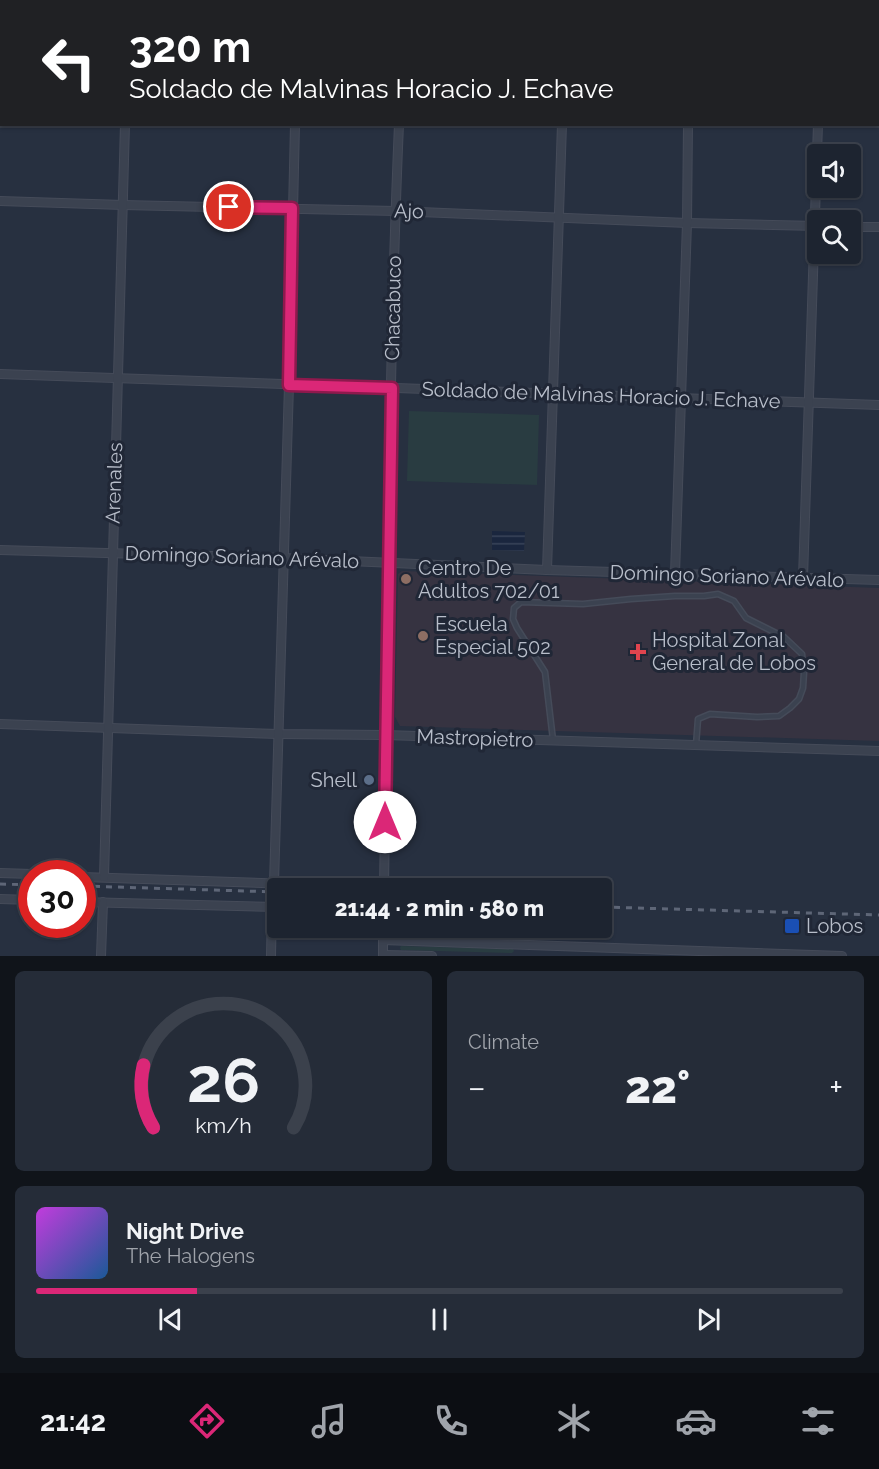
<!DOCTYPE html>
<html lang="en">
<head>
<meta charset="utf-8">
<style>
  :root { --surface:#1d2430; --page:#252c38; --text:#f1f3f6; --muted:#a0a4ab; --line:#3b414c; --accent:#db2777 }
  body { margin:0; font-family:Raleway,sans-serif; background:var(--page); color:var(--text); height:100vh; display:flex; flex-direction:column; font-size:22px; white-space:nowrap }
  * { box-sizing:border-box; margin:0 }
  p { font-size:20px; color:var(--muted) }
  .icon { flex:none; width:33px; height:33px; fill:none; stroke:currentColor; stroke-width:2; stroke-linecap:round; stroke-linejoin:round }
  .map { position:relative; height:956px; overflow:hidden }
  .details { display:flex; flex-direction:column; gap:15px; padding:15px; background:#10141a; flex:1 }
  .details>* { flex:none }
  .hud { position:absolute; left:0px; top:0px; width:879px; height:126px; box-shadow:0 2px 4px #0004,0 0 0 2px var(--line); background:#202124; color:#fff; overflow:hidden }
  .controls { position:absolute; left:807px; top:144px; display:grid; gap:12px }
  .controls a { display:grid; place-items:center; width:54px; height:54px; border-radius:6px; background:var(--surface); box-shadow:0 2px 4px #0004,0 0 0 2px var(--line); font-size:30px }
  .speed { position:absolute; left:18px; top:860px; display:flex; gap:12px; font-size:30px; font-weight:700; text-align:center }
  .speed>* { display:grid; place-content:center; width:78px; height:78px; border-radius:50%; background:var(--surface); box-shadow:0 2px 4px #0004,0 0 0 2px var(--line); line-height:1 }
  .speed .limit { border:9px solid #d22; background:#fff; color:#111 }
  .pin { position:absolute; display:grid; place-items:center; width:51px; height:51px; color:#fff; margin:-26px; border:3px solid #fff; border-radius:50%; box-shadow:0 2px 6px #0007 }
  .me { position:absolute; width:66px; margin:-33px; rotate:0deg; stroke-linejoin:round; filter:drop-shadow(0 0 4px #0008) }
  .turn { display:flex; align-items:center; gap:21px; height:126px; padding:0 30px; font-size:27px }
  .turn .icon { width:78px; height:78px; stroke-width:2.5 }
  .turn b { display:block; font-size:42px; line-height:51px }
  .big { font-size:45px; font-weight:800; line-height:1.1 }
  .details .card { flex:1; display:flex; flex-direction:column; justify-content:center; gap:9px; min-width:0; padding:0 21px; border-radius:9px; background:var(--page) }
  .details .dial { align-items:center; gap:0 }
  .dial svg { height:156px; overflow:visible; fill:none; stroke:var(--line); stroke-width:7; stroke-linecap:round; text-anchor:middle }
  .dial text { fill:var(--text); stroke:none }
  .song { display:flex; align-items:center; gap:18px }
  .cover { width:72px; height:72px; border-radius:9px; background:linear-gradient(135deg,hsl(290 70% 55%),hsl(210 70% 35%)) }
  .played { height:6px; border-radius:3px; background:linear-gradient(90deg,var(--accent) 20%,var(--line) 20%) }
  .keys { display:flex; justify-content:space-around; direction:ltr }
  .heat { display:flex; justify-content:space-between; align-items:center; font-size:33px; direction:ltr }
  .details .tiles { flex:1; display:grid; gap:15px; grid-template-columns:1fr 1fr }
  .card:last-child { grid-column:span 2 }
  .trip { position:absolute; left:267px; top:878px; width:345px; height:60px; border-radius:6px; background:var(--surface); box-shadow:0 2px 4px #0004,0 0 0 2px var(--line); font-weight:800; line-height:60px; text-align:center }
  .dock { display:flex; height:96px; justify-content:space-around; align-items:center; background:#0c0e13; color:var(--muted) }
  .dock .icon { width:42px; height:42px }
  .dock .selected { color:var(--accent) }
  .dock b { font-size:27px; color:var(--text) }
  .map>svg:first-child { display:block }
</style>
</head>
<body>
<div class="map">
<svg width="879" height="956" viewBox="0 0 879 956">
  <defs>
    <pattern id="water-rules" width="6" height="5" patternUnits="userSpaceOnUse" patternTransform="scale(1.5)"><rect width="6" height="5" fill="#1a263e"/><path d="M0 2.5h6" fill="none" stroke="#394459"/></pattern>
  </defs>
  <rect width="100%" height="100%" fill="#273040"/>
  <polygon fill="#363341" points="402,571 879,588 879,741 400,726 395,717 398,574"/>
  <g fill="#293c41">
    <polygon points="409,411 539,415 537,485 407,481"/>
    <polygon points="401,946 513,949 514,951 512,953 401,950 400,948"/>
  </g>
  <polygon fill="url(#water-rules)" points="492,531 525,532 524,551 492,550"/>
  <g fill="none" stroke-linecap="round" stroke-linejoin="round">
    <defs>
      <polyline id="lane" points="553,740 545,672 517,628 513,619 514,608 521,602 583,604 631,599 675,596 704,596 718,594 734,601 746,618 784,637 802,654 804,672 803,688 799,699 790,708 779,716 757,717 710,714 698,719 696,745"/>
      <g id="street">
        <polyline points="128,2 128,0"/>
        <polyline points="299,2 299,0"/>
        <polyline points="404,2 404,0"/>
        <polyline points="566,2 566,0"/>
        <polyline points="691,2 691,0"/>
        <polyline points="822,2 822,0"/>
        <polyline points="0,13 2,13"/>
        <polyline points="878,45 879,45"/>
        <polyline points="0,201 123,205 396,211 687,223 818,226"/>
        <polyline points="850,227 879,227"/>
        <polyline points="0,374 879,405"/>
        <polyline points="0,550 283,558 547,570 879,580"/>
        <polyline points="547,570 562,124"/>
        <polyline points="675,574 687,223 688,124"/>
        <polyline points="803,578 818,124"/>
        <polyline points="0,724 278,734 385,735 879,751"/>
        <polyline points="0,873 32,874"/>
        <polyline points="82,877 384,887"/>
        <polyline points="104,877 125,124"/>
        <polyline points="274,883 289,385 295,124"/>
        <path d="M384,888C388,634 388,379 399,124"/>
        <polyline points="0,899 32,900"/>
        <polyline points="82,902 278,907"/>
        <polyline points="383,940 842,956"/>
        <polyline points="383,955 432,956"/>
        <polyline points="101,956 103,902"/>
        <polyline points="271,956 272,907"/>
        <polyline points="383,956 383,927"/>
      </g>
    </defs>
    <use href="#lane" stroke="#454b59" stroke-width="7"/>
    <use href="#street" stroke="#454b59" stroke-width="10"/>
    <use href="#lane" stroke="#3b4250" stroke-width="4"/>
    <use href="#street" stroke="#3b4250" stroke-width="8"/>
    <g stroke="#5e6677" stroke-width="3" stroke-dasharray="6 6" stroke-linecap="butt">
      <polyline points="0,884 32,885"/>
      <polyline points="82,886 278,892"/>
      <polyline points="602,907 879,915"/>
    </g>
  </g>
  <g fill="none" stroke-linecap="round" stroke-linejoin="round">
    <defs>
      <polyline id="route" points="229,207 292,208 289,385 392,388 385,822"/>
    </defs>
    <use href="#route" stroke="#8e194d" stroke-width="15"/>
    <use href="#route" stroke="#db2777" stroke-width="10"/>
  </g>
  <g fill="#8d6e63" stroke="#202736" stroke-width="2">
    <circle cx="406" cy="579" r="6"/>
    <circle cx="423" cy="636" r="6"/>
  </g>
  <path fill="#e0444e" stroke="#202736" stroke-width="2" d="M635 643h6v6h6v6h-6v6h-6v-6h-6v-6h6z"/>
  <circle fill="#5c6f8a" stroke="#202736" stroke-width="2" cx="369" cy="780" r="6"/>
  <rect fill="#1a4fb4" stroke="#202736" stroke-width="2" x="784" y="918" width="16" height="16" rx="3"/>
  <g text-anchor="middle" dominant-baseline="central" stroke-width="6" stroke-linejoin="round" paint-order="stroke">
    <g font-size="20" fill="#b8beca" stroke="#202736">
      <text transform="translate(409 211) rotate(2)">Ajo</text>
      <text transform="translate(393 308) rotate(-89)">Chacabuco</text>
      <text transform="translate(601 395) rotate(2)">Soldado de Malvinas Horacio J. Echave</text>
      <text transform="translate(114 483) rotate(-88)">Arenales</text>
      <text transform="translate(242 557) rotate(2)">Domingo Soriano Arévalo</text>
      <text transform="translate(727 576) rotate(2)">Domingo Soriano Arévalo</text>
      <text transform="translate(475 738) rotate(2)">Mastropietro</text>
    </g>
    <g font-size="20" fill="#b8beca" stroke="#202736" text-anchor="start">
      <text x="418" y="568">Centro De<tspan x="418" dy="23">Adultos 702/01</tspan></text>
      <text x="435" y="624">Escuela<tspan x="435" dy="23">Especial 502</tspan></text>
      <text x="652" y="640">Hospital Zonal<tspan x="652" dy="23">General de Lobos</tspan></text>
      <text x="357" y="780" text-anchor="end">Shell</text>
      <text x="806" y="926">Lobos</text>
    </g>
  </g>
</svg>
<div class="controls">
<a><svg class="icon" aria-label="sound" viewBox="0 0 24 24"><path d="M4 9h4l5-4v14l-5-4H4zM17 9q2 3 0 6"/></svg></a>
<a><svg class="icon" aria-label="search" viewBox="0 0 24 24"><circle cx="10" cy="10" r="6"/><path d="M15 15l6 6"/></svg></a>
</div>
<div class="speed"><div class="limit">30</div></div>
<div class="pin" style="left:229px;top:207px;background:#d93025"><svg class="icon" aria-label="arrive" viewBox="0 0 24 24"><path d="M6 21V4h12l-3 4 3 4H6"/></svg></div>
<svg class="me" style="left:385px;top:822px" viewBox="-20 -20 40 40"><circle r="19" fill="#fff"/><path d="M0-13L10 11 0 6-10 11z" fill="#db2777"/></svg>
<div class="trip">21:44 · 2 min · 580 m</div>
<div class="hud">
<div class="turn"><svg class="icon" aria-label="left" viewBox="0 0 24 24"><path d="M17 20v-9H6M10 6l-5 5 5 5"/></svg><div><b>320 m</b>Soldado de Malvinas Horacio J. Echave</div></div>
</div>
</div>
<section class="details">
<div class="tiles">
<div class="card dial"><svg viewBox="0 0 100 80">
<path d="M14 69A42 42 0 1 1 86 69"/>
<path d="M14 69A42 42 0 0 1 9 37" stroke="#db2777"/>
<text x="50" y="56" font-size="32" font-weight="700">26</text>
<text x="50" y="72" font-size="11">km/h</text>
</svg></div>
<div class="card"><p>Climate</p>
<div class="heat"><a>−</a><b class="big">22°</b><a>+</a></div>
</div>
<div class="card">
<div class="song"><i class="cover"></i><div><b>Night Drive</b><p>The Halogens</p></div></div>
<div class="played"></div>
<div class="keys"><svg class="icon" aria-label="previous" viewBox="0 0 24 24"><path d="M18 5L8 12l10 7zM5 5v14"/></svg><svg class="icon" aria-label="pause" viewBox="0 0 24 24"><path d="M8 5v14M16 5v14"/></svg><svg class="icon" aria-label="next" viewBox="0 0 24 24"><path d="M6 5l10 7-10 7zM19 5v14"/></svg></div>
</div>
</div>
</section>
<nav class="dock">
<b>21:42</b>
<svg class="icon selected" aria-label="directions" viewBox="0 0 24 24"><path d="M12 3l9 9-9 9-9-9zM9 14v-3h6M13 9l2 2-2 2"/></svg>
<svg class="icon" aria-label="music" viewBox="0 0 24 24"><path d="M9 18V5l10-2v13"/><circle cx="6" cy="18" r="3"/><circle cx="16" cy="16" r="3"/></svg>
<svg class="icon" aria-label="phone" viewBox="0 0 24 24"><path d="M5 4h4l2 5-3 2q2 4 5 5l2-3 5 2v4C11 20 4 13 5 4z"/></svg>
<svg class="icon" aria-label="climate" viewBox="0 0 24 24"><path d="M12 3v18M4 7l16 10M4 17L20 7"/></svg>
<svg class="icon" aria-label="car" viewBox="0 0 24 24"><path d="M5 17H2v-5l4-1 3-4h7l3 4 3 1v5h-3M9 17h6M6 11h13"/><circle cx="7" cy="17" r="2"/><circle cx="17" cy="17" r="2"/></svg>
<svg class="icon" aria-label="filters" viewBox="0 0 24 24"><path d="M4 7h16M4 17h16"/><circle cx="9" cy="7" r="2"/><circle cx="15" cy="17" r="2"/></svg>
</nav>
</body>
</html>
